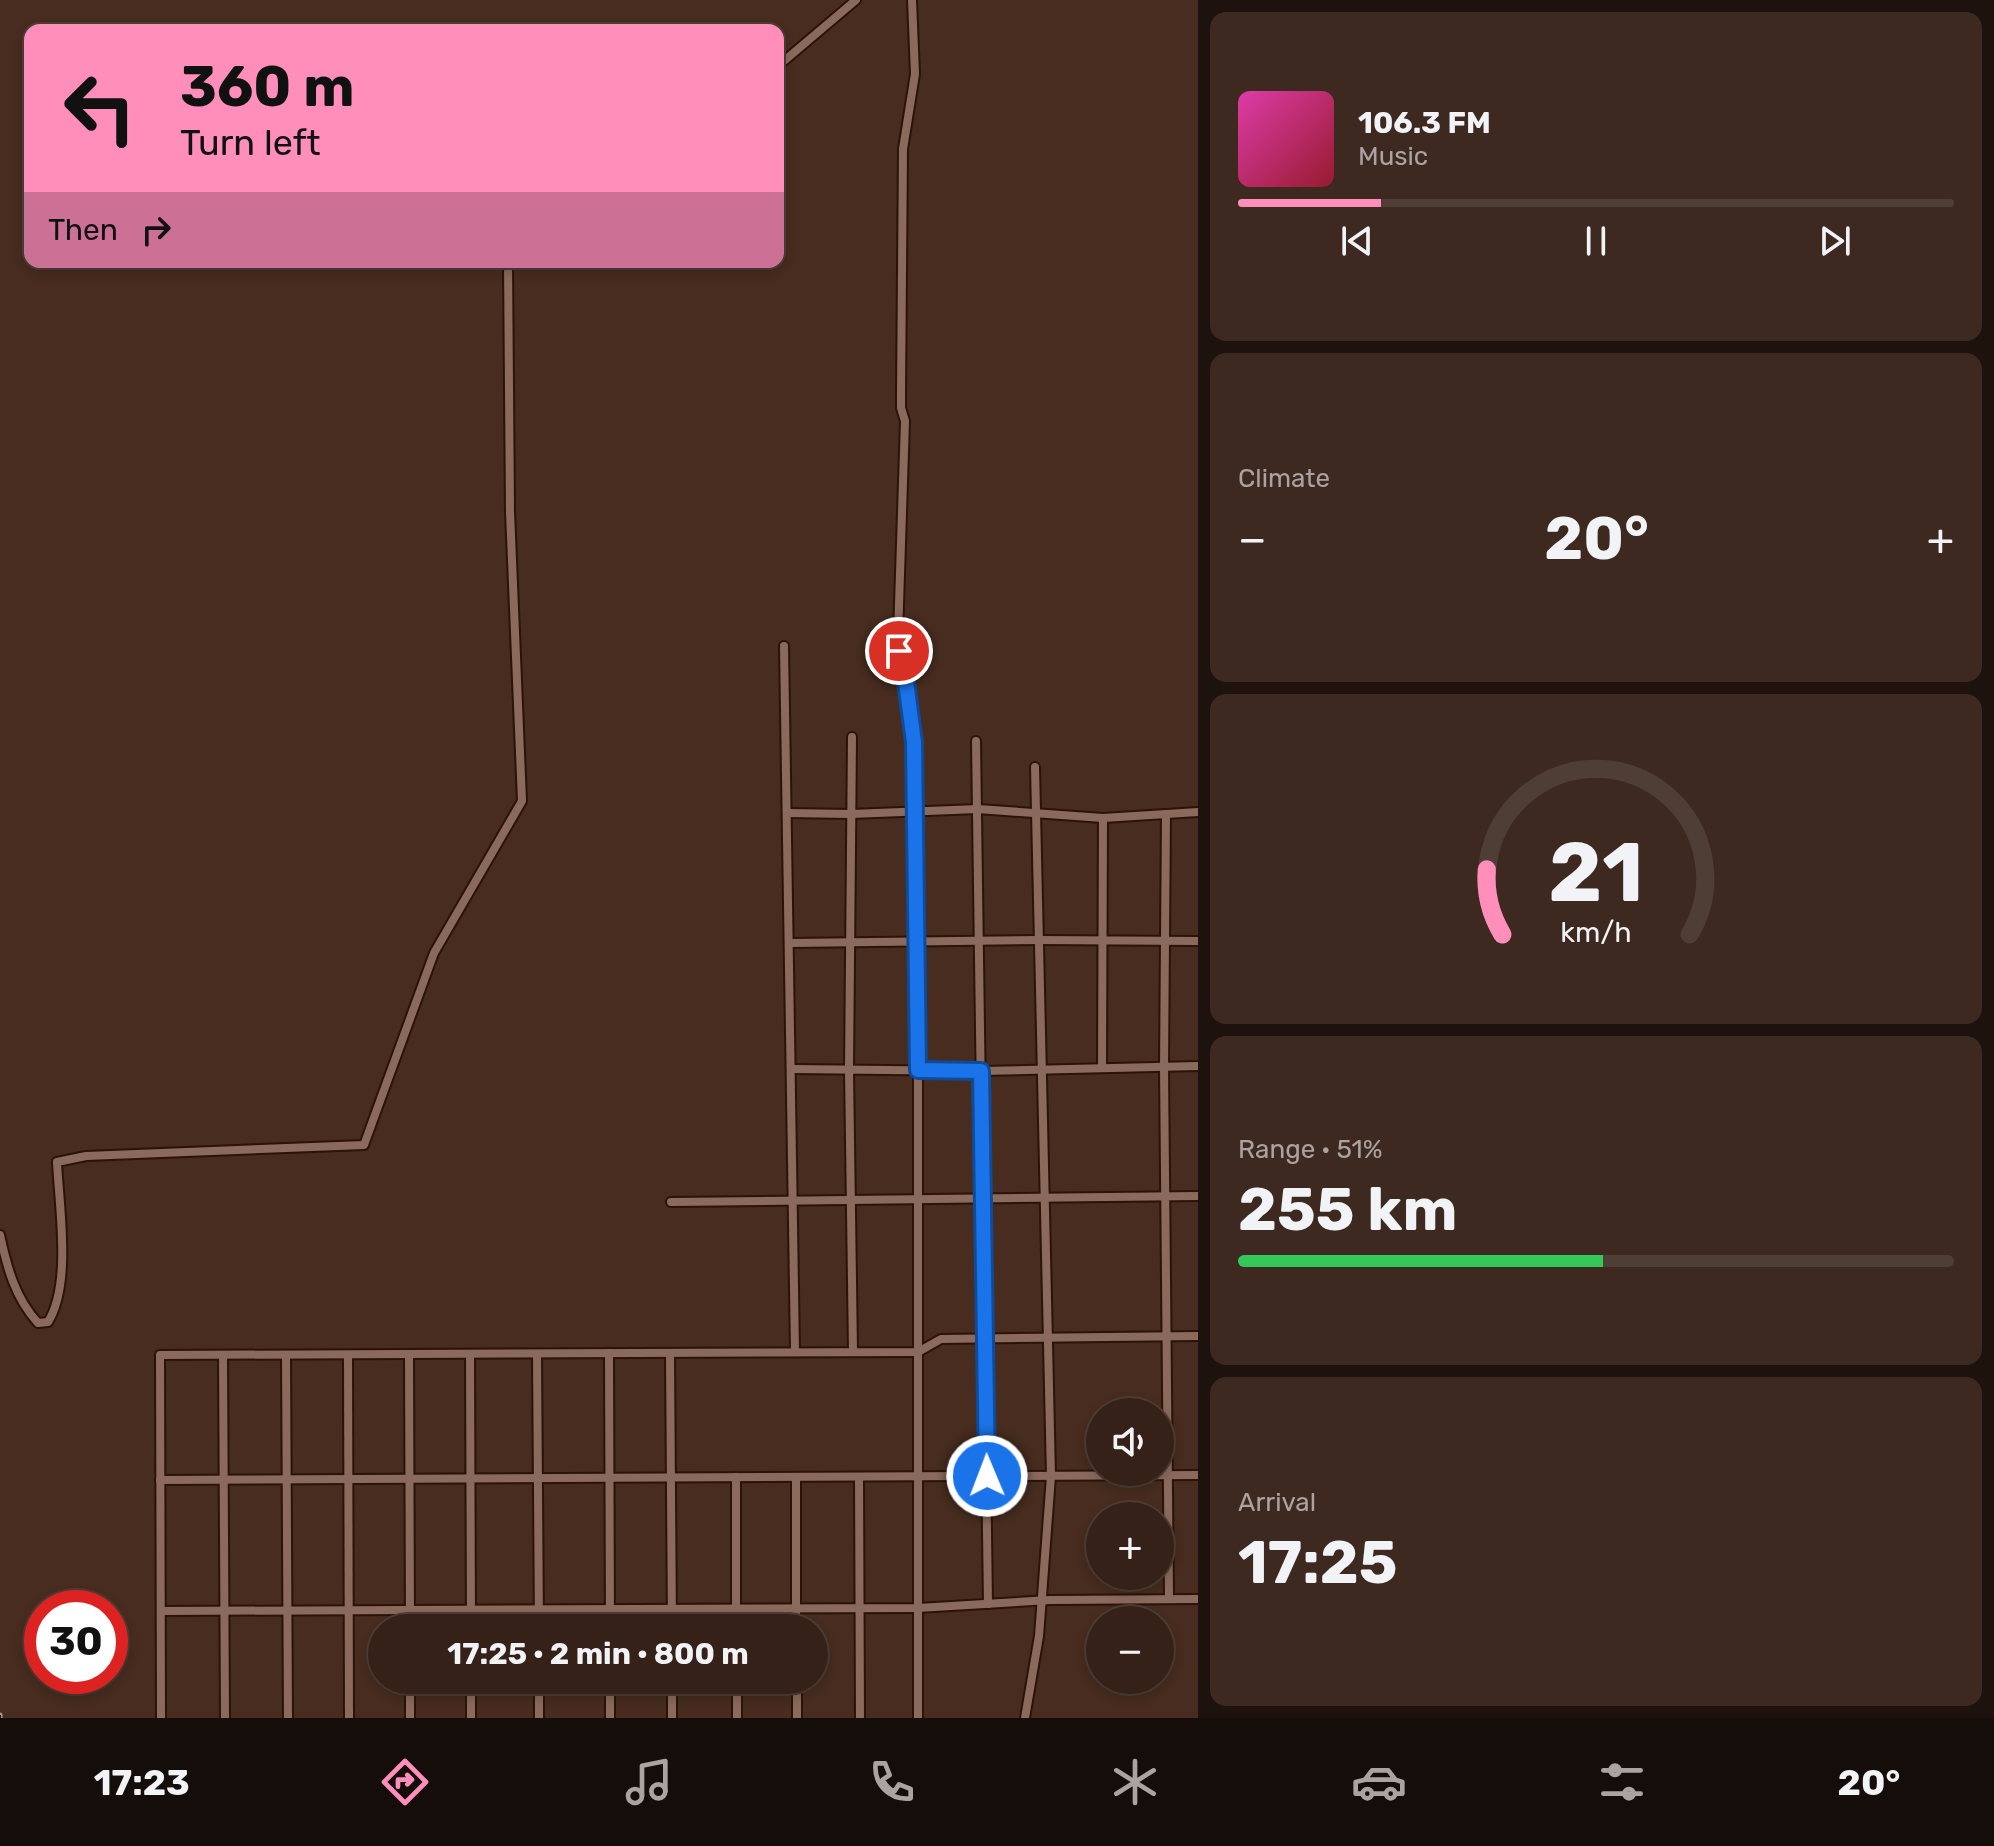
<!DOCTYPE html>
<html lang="en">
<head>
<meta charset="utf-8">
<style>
  :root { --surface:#352117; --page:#3d2920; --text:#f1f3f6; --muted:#aaa3a1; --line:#4f3e36; --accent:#ff8ebb }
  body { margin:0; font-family:Rubik,sans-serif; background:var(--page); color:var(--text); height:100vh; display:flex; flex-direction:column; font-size:30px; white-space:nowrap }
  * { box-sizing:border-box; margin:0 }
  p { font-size:26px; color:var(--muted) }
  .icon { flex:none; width:44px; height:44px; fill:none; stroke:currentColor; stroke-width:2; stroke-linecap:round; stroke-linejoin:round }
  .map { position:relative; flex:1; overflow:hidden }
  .details { display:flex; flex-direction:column; gap:12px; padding:12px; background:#1d120d; width:796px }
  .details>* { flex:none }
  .top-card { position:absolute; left:24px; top:24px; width:760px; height:244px; border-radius:16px; box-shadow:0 4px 12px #0003,0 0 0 2px var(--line); background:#ff8ebb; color:#111; overflow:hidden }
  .tools { position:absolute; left:1086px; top:1398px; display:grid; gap:16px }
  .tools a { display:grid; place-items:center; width:88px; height:88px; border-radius:50%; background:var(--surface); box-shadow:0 4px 12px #0003,0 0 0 2px var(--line); font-size:40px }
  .speed { position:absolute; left:24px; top:1590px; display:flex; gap:16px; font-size:40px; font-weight:700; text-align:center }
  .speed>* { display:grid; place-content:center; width:104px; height:104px; border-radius:50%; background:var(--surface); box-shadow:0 4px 12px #0003,0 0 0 2px var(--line); line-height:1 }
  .speed .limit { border:12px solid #d22; background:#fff; color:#111 }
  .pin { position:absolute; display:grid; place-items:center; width:68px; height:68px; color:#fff; margin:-34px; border:4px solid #fff; border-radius:50%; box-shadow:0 2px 8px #0007 }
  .me { position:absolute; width:88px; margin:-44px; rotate:359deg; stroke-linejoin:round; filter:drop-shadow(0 0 6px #0008) }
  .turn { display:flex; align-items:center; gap:28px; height:168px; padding:0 24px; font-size:36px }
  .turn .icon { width:104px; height:104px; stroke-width:2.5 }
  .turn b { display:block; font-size:56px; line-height:68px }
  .then { display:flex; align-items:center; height:76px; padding:0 24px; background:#0003; gap:16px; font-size:30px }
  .big { font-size:60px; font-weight:700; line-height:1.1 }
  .details .widget { flex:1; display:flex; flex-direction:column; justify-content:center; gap:12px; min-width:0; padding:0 28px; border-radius:16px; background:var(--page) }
  .details .dial { align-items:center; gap:0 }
  .dial svg { height:208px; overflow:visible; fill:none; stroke:var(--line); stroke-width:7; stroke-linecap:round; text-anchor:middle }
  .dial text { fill:var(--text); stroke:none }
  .song { display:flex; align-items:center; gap:24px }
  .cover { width:96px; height:96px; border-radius:12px; background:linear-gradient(135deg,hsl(320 70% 55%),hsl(350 70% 35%)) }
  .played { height:8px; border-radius:4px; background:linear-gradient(90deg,var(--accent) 20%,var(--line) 20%) }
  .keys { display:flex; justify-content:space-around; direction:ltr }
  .heat { display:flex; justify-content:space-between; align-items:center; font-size:44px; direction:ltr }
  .charge { height:12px; border-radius:6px; background:linear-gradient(90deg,#34c759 51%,var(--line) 0) }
  .trip { position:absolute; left:368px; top:1614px; width:460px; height:80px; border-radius:40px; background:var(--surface); box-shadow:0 4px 12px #0003,0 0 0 2px var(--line); font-weight:700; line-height:80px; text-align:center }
  .tab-bar { display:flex; height:128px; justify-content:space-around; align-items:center; background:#150d09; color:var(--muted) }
  .tab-bar .icon { width:56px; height:56px }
  .tab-bar .active { color:var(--accent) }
  .tab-bar b { font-size:36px; color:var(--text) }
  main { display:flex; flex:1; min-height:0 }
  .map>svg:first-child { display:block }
</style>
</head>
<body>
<main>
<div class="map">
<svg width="1198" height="1718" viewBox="0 0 1198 1718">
  <rect width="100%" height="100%" fill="#472c1f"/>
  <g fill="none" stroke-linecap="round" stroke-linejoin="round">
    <defs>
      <g id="street">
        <path d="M912,0L915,74L903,149L901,394V408L905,421L898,635C900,670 910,704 914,740C918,779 916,820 918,859V1718"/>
        <polyline points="778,66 856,0"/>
        <polyline points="784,646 795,1352"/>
        <polyline points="852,737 849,1070 853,1352"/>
        <polyline points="976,741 988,1604"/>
        <polyline points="787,813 851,814 978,809 1103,818 1198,812"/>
        <polyline points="1166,814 1164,1067 1169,1599"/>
        <polyline points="790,943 1039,940 1198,941"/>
        <polyline points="1102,1067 1103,818"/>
        <polyline points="792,1069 981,1071 1198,1066"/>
        <polyline points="671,1202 1198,1196"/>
        <path d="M0,1235C7,1267 15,1298 38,1323L48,1322C72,1284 59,1206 57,1162L86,1156L364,1145L434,953L522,801L510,512L508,262"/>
        <polyline points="609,1353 610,1628"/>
        <polyline points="670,1353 672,1628"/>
        <polyline points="409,1354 410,1628"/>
        <polyline points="470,1354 471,1628"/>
        <polyline points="537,1354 539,1628"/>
        <polyline points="223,1355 225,1718"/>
        <polyline points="286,1355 288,1718"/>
        <polyline points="348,1355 349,1718"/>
        <polyline points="736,1477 736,1628"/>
        <polyline points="796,1477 796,1628"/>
        <polyline points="859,1477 860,1718"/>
        <polyline points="160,1480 1198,1475"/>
        <polyline points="161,1611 918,1608 1050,1600 1198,1599"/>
        <polyline points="410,1680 410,1718"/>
        <polyline points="471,1680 471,1718"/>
        <polyline points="539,1680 539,1718"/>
        <polyline points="610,1680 610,1718"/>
        <polyline points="672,1680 672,1718"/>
        <polyline points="737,1680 737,1718"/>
        <polyline points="797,1680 797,1718"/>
        <polyline points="161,1718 160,1355 918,1352 941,1339 1198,1336"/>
        <polyline points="1025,1718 1039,1636 1051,1476 1035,767"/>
      </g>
    </defs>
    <use href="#street" stroke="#2c1308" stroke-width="12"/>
    <use href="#street" stroke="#8a6a5c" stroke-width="8"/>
    <defs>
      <polyline id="rail" points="0,1715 0,1718"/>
    </defs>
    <use href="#rail" stroke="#ad978d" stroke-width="5"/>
    <use href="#rail" stroke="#241812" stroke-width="2" stroke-dasharray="6" stroke-linecap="butt"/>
  </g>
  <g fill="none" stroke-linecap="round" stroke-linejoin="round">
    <defs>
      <polyline id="route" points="899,651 900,667 906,682 914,742 918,1070 981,1071 987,1476"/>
    </defs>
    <use href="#route" stroke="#114b97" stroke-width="20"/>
    <use href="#route" stroke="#1a73e8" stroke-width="14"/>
  </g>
</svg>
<div class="tools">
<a><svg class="icon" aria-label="sound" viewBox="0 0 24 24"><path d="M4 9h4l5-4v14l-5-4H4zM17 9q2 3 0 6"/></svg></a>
<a>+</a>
<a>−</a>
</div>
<div class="speed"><div class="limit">30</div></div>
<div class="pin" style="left:899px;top:651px;background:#d93025"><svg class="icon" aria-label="arrive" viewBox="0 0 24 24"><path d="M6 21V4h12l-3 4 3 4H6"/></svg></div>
<svg class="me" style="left:987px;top:1476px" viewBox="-20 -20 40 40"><circle r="17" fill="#1a73e8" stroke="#fff" stroke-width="3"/><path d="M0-11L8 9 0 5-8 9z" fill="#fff"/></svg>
<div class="trip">17:25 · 2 min · 800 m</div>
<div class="top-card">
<div class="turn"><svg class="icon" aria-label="left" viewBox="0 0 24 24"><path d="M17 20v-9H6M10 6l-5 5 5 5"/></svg><div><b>360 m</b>Turn left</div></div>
<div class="then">Then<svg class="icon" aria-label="right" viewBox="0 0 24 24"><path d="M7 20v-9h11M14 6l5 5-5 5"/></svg></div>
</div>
</div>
<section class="details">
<div class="widget">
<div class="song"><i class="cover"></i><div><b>106.3 FM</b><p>Music</p></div></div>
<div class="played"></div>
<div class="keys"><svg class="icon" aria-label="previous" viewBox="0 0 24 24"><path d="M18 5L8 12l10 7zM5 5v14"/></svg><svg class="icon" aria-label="pause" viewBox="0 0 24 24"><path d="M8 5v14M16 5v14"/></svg><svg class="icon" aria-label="next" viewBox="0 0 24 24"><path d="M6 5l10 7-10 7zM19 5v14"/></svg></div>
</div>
<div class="widget"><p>Climate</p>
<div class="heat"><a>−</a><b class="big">20°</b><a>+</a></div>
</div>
<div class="widget dial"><svg viewBox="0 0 100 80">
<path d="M14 69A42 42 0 1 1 86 69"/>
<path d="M14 69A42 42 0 0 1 8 44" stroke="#ff8ebb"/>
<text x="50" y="56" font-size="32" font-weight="700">21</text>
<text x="50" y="72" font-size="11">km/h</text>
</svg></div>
<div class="widget"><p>Range · 51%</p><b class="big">255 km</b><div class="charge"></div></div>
<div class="widget"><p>Arrival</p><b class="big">17:25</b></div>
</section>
</main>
<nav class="tab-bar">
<b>17:23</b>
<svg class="icon active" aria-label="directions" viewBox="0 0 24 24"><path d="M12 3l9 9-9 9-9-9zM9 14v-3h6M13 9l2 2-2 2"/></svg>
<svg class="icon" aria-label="music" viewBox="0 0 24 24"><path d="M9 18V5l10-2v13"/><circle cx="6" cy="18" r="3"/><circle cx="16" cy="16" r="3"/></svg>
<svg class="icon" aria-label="phone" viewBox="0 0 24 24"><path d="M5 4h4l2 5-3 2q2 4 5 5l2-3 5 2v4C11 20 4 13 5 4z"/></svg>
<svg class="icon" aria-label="climate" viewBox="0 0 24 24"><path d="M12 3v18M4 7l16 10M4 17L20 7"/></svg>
<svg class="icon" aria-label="car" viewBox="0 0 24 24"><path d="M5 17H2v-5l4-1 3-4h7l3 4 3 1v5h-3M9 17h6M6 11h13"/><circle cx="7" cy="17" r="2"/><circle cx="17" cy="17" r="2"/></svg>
<svg class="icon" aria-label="filters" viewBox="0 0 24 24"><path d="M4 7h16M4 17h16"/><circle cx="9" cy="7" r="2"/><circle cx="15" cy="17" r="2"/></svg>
<b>20°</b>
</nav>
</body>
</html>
